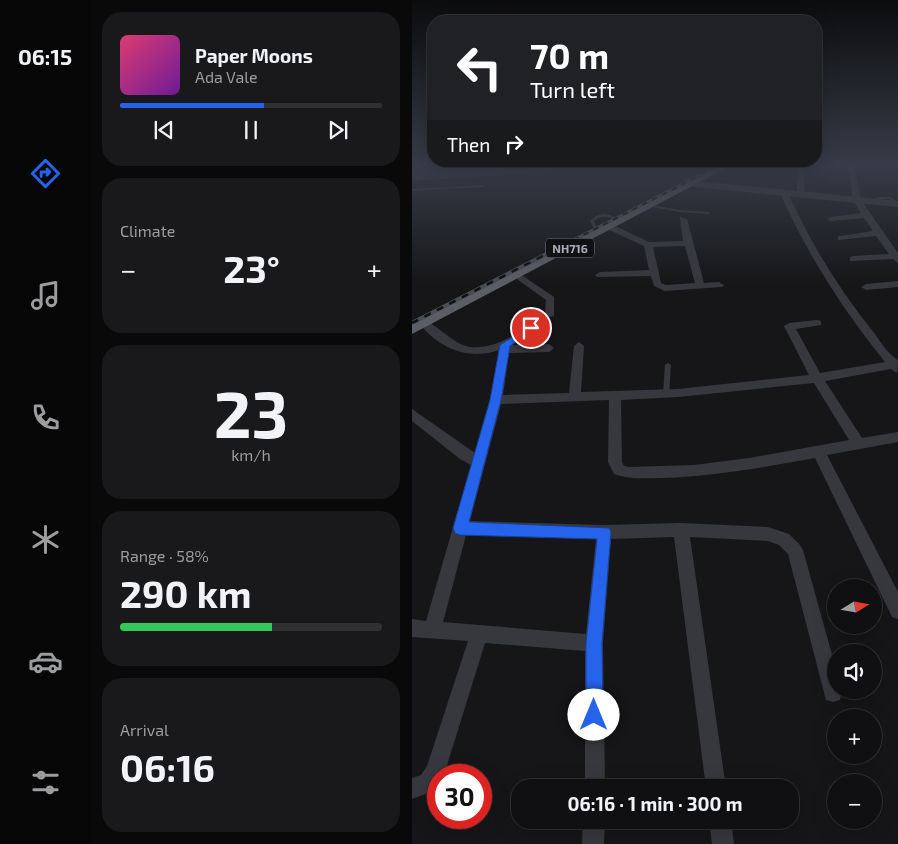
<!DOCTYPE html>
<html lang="en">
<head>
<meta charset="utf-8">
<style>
  :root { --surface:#101012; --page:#19191b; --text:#f1f3f6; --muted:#9c9d9f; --line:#303032; --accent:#2563eb }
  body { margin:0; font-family:"Exo 2",sans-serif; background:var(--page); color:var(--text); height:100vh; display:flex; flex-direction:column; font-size:19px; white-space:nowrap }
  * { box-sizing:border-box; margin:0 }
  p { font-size:16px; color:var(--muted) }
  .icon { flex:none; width:28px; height:28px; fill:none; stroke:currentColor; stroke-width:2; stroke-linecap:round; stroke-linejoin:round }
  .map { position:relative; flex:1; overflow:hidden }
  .side { display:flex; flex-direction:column; gap:12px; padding:12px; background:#09090a; width:322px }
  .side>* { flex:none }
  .guide { position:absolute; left:15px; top:15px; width:395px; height:152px; border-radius:20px; box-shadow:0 5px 20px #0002,0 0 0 1px var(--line); background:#202124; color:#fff; overflow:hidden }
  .needle { width:32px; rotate:79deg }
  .fabs { position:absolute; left:415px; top:579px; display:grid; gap:10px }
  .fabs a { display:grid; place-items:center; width:55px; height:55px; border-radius:50%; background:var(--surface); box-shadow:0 5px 20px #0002,0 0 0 1px var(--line); font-size:25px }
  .speed { position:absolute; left:15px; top:764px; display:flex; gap:10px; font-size:25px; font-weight:700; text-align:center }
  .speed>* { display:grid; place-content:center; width:65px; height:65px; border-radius:50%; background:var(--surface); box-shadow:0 5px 20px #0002,0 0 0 1px var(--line); line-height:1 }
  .speed .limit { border:8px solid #d22; background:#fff; color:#111 }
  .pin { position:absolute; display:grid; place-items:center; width:42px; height:42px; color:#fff; margin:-21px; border:2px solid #fff; border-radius:50%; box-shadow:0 1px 5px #0007 }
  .me { position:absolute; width:55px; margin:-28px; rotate:0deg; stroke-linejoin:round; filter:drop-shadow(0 0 4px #0008) }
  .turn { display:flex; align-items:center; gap:18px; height:105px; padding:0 20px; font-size:22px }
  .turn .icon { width:65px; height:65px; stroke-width:2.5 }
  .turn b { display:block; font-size:35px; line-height:42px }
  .then { display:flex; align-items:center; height:48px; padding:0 20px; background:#0003; gap:10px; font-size:19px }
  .big { font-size:38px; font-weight:700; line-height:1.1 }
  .side .widget { flex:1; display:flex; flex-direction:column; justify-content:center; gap:8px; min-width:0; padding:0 18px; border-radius:20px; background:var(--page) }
  .side .dial { align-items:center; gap:0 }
  .dial b { font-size:65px; line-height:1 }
  .song { display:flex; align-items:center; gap:15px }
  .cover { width:60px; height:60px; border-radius:8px; background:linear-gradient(135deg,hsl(340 70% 55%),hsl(280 70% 35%)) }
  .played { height:5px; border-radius:2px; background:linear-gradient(90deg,var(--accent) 55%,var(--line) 55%) }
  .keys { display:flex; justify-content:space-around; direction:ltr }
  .heat { display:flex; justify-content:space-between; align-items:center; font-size:28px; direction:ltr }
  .charge { height:8px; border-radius:4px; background:linear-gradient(90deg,#34c759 58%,var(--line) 0) }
  .trip { position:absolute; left:99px; top:779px; width:288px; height:50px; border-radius:20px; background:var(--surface); box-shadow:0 5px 20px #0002,0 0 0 1px var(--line); font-weight:700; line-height:50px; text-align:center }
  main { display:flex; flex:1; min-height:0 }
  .menu { display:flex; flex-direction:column; width:90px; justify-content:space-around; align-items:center; background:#060607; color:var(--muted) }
  .menu .icon { width:35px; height:35px }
  .menu .active { color:var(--accent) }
  .menu b { font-size:22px; color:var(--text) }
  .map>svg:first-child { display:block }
</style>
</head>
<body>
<main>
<nav class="menu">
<b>06:15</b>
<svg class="icon active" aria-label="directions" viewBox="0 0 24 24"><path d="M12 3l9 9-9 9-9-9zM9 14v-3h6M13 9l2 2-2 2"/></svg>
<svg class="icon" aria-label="music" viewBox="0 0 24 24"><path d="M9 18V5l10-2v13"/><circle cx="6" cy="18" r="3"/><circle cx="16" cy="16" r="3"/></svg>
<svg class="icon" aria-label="phone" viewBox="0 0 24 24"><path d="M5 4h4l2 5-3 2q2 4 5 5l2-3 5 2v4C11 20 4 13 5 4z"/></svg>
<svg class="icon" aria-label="climate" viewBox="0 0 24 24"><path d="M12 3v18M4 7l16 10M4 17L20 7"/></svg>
<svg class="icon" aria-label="car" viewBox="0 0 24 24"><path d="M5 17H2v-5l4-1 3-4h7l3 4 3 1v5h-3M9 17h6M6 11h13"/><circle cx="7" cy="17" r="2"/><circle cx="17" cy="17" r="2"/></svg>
<svg class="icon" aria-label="filters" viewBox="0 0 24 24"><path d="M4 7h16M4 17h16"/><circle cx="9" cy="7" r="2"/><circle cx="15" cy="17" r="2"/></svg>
</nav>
<section class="side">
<div class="widget">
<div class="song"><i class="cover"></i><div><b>Paper Moons</b><p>Ada Vale</p></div></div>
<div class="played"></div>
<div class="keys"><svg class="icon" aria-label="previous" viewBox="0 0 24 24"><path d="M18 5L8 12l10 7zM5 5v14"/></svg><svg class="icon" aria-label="pause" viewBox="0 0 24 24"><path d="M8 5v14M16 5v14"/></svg><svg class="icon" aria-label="next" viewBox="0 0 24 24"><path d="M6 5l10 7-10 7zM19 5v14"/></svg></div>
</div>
<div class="widget"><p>Climate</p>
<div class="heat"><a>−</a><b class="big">23°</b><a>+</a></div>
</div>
<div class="widget dial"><b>23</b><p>km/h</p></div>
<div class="widget"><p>Range · 58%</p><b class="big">290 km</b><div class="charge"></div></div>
<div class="widget"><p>Arrival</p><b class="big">06:16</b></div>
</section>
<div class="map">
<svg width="486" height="844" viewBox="0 0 486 844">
  <rect width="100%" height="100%" fill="#161618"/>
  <polygon fill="#2c353c" points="0,165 239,165 0,181"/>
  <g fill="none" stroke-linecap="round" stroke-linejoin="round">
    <g fill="#37383d" fill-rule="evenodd">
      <polygon points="72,185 73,186 71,187 0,191 0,189"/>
      <polygon points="465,197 478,197 486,202 486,205 477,199 467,199 464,203 462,203 461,202"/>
      <polygon points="239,205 268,210 297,212 299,213 297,214 268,212 240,207 239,207"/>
      <path d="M191,214L198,215L205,218L203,219C195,217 189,215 182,221L185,228L182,229L178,221L184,216Z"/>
      <polygon points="256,363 259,365 257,394 254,396 251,394 253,365"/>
    </g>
    <g fill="#37383d" fill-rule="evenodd">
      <polygon points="385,165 391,165 393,195 389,197 385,195"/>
      <polygon points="436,165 442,165 449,200 486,253 486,263 481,259 438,261 438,257 441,256 477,254 464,236 426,240 426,236 429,236 461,231 452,218 419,221 415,219 419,217 449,213 441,200"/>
      <path d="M372,191L376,193C399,244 428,291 463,334C469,343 477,355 486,360L485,373L479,369L413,381L450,438L486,432V442L415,455L486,592V619L480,617L403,458C353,467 303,476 251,478C234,478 219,480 202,474L196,462L197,400L89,404L58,521L192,525L269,523L356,527L377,534L388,545L391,550L424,669V690H430L428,700L421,702L414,700L376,554L367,545L356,541L278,537L314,788H294L262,537L199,539L191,643L193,788H173V651L73,643L32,775H26C26,793 15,793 0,799V778L9,775L15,766L56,641L0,637V619L14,621L59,465L48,459L0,421V409L63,453L78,400L87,350C56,361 26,348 6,322L7,320C19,317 40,345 58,347C84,350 109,331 129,318H137V322L98,345L137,344L142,348L137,352L97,353L91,395L157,393L162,346L167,342L172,346L169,392L266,389L397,375L372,326L377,323L405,320L409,321V325L384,329L408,373L473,362C431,310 395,254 368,193ZM402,383L437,440L337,458L282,465L217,467L212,466L210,462L209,400L266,397ZM54,535L184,539L174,634L31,622Z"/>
      <path d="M268,217L275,219L292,283L307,282L312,285L310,287L253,291L242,286L239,276L185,277L183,275L188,272L237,270L232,246L195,229V225H201L237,242L271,241ZM273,246L283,283L254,285L249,283L241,247Z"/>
      <polygon points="105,272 142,297 142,316 138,317 133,314 134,300 102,277 102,273"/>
      <polygon points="486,281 486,287 454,290 449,287 454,284"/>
      <polygon points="171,820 193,820 192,844 170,844"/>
      <polygon points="297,820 319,820 322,844 300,844"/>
    </g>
    <polygon fill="#37383d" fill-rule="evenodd" points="275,178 284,181 486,201 486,207 282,187 272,183 272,179"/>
    <polygon fill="#5b5e65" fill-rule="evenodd" points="305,165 320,165 0,334 0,321"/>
    <defs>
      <polyline id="rail-far1" points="152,245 308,165"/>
      <polyline id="rail" points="0,323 154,244"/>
    </defs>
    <use href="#rail-far1" stroke="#4a4c52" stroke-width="3"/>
    <use href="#rail" stroke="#4a4c52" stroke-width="4"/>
    <use href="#rail-far1" stroke="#111113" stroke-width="2" stroke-dasharray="5.5" stroke-linecap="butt"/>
    <use href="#rail" stroke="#111113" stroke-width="2.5" stroke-dasharray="7" stroke-linecap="butt"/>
  </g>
  <linearGradient id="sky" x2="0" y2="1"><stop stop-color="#0c0c0d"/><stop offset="0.58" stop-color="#363c48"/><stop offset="1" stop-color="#363c48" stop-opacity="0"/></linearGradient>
  <rect width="486" height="284" fill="url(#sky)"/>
  <polygon fill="#2563eb" stroke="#184099" points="119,325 123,326 123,330 98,346 89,400 57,522 197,528 199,532 190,643 191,715 189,722 182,724 176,722 174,715 174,643 185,539 48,535 43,533 41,528 78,400 88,345"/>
  <g text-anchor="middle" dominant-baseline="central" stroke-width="5" stroke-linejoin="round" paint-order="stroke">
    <rect fill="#111113" stroke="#7b7e86" stroke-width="1" x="134" y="238.5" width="48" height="19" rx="4"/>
    <g font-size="12" font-weight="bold" fill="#a8adb8">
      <text x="158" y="248">NH716</text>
    </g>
  </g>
</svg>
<div class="fabs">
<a><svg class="needle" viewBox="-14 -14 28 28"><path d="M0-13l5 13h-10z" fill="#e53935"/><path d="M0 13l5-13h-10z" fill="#9c9d9f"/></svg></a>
<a><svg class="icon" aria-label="sound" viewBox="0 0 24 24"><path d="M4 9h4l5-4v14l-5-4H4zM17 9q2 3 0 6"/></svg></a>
<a>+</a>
<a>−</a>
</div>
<div class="speed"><div class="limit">30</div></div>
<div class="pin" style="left:119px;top:328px;background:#d93025"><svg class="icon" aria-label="arrive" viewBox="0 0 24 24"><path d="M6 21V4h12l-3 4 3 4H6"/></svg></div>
<svg class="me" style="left:182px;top:715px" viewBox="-20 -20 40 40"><circle r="19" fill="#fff"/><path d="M0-13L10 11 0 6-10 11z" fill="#2563eb"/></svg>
<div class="trip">06:16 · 1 min · 300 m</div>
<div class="guide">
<div class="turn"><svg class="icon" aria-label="left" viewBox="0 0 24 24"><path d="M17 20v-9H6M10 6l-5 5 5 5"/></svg><div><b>70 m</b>Turn left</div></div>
<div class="then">Then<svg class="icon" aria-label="right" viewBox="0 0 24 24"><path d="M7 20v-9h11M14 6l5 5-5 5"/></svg></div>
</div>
</div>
</main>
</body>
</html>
